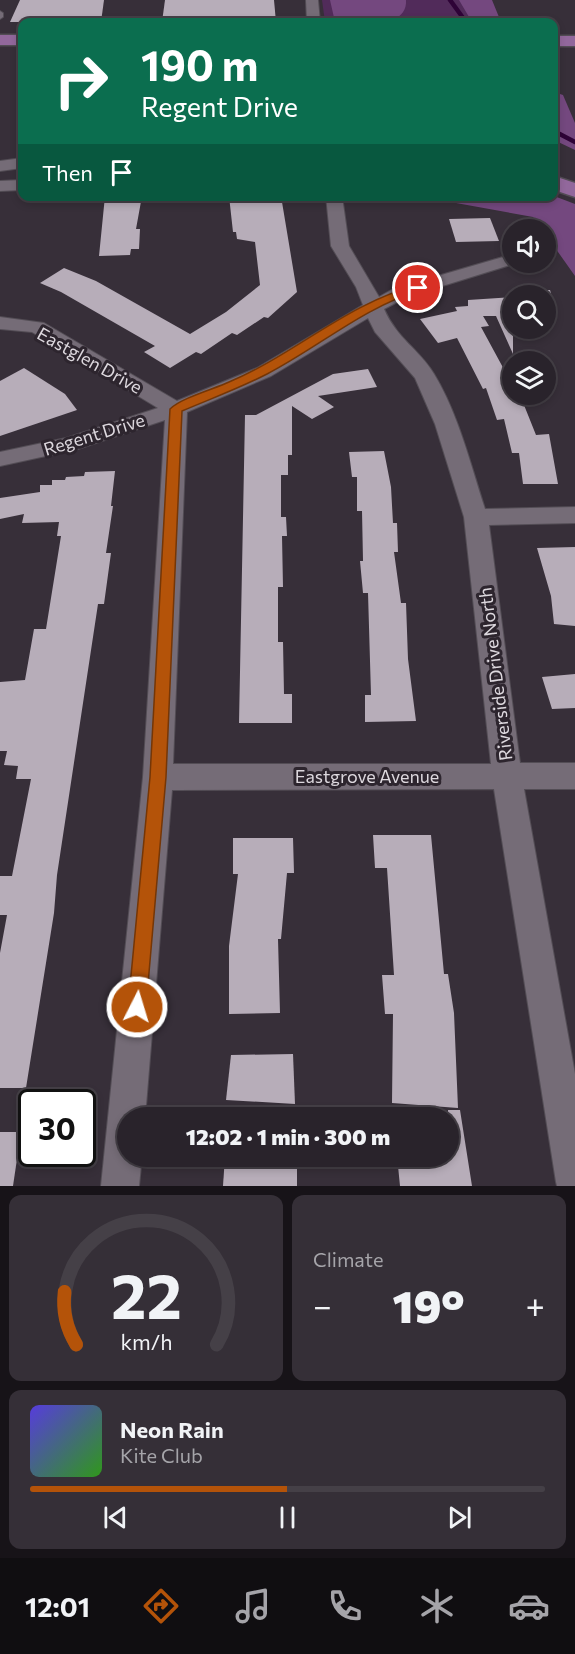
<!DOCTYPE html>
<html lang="en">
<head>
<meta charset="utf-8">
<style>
  :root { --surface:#29232b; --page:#352f37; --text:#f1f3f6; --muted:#a5a4a9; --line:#454047; --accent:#b45309 }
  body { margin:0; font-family:Commissioner,sans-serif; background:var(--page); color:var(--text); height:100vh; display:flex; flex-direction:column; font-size:22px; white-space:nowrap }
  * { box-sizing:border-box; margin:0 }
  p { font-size:20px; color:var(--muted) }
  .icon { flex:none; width:33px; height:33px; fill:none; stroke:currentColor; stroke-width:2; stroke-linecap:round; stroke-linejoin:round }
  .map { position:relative; height:1186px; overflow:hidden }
  .details { display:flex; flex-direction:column; gap:9px; padding:9px; background:#171318; flex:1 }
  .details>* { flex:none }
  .guide { position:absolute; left:18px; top:18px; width:540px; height:183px; border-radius:12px; box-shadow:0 3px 9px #0003,0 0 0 2px var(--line); background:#0b6e4f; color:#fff; overflow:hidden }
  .buttons { position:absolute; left:502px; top:219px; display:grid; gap:12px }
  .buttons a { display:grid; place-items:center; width:54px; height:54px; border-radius:50%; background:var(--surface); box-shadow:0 3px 9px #0003,0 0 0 2px var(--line); font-size:30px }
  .speed { position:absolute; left:18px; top:1089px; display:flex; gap:12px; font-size:30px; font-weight:700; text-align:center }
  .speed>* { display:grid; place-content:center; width:78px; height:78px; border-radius:50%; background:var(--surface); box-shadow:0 3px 9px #0003,0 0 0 2px var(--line); line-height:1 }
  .speed .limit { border:3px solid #111; border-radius:9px; background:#fff; color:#111 }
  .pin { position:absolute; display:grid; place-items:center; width:51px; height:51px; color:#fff; margin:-26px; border:3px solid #fff; border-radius:50%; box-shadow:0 2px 6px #0007 }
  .me { position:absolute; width:66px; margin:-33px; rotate:5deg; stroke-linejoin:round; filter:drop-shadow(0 0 4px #0008) }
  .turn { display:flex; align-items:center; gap:21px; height:126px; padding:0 24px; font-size:27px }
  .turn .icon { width:78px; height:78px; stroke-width:2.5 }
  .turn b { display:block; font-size:42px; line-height:51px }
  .then { display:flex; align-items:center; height:57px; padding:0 24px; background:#0003; gap:12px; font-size:22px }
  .big { font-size:45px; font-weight:800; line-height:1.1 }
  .details .card { flex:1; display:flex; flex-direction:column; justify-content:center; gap:9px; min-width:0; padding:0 21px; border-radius:12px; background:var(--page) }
  .details .dial { align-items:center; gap:0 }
  .dial svg { height:156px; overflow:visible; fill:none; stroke:var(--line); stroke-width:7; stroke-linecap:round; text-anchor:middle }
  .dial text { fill:var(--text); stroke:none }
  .song { display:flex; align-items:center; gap:18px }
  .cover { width:72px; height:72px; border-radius:9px; background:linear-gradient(135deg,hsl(250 70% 55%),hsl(110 70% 35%)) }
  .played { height:6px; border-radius:3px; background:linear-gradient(90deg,var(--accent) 50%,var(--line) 50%) }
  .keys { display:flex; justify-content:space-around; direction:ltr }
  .heat { display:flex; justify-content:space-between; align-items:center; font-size:33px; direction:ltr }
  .details .tiles { flex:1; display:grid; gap:9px; grid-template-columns:1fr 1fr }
  .card:last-child { grid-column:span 2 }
  .trip { position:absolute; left:117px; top:1107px; width:342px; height:60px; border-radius:30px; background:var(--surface); box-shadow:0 3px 9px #0003,0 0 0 2px var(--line); font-weight:800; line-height:60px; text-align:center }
  .menu { display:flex; height:96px; justify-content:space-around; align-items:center; background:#100e11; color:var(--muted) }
  .menu .icon { width:42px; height:42px }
  .menu .on { color:var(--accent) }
  .menu b { font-size:27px; color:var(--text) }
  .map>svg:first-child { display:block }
</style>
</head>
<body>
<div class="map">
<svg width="575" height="1186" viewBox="0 0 575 1186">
  <rect width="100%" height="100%" fill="#372f39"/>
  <polygon fill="#512b5a" points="322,0 487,0 495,22 325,22"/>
  <g fill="#74487f">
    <path d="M330,0H406C408,31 354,23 335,22Z"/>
    <polygon points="459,0 546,0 492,0 501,22 472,22"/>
    <polygon points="554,92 563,95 575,123 575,150 554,140"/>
    <polygon points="554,196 575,204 575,276 546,235 546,230 542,229 533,217 456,203 452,197"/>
  </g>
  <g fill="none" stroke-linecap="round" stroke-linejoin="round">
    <g stroke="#2e0337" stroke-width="4.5">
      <polyline points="450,0 466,22"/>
      <polyline points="554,131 575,142"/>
    </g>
  </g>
  <g fill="#b7adb9">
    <polygon points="20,0 104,0 101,22 10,22"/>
    <polygon points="165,0 274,0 276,22 162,22"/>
    <polygon points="105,196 142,196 136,229 140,229 139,249 131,249 130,255 99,256"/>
    <polygon points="229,196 281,196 297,292 268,318 264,317 237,335 232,333 201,354 196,352 170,368 144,352 155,346 61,292 40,283 64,268 96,281 190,334 226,312 260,285 255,242 237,239 236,232 233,232"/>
    <polygon points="490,218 499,241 456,242 449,219"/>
    <polygon points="526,290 550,290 557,315 546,315 546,296 527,296"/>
    <polygon points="513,297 513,354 496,316 483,316 489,326 481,327 513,386 513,394 520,395 536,435 549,434 558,484 523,484 519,453 512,453 504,419 497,420 486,388 483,389 457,338 438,343 420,319 457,311 455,307 468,306 468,300"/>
    <polygon points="24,368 65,394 77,410 0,436 0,381"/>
    <polygon points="368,369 377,387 318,396 334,407 312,419 292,406 292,455 288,455 288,475 281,475 281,517 286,517 287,536 282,536 283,587 278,587 278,642 283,642 284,694 292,694 292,723 239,723 245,415 256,415 333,374"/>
    <polygon points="384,451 391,487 393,523 397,523 398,552 394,552 401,603 406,603 408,659 416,721 365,722 365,695 371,695 368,593 363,593 360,561 363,561 362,511 357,511 357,477 352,477 349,452"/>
    <polygon points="115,471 111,506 113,506 106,553 111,553 104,604 98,604 57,875 54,913 26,1088 0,1088 0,953 7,915 0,915 0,876 12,876 31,779 16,779 18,766 4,765 7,751 0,751 0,682 25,680 34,629 46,629 61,536 57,536 59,522 22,523 24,514 0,519 0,498 40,492 40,485 52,485 52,480 65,480 66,477 84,476 85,472"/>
    <polygon points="575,547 575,626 554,624 551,596 537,548"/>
    <polygon points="575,674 575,708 552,709 542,677"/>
    <polygon points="373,835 431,835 444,974 448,974 454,1013 458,1108 392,1103 393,1014 385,1014 382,975 394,975 387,868 375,868"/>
    <polygon points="233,838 293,838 294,873 287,873 281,939 278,939 280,1013 229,1014 229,946 238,874 233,874"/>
    <polygon points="293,1054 295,1104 226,1100 231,1055"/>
    <polygon points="448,1110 460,1110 472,1186 400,1186 397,1156 448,1156"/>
    <polygon points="0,1132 21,1132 13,1186 0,1186"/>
    <polygon points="225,1156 297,1156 297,1186 223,1186"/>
  </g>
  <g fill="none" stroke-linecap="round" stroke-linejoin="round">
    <defs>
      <polygon id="lane" points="0,11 3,13 3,17 0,19"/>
      <g id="street">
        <polygon points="306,0 318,0 320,22 307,22"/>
        <polygon points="22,158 22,168 0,171 0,161"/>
        <polygon points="22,180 22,190 0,191 0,181"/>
        <path d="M326,196H342L349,246L379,297L393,289L513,254V262H520L407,297L384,309C397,339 419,349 434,374C458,413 471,466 485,509L575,507V523L489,525L520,763H575V789H524L575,1074V1186H557L556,1182L494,789L172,790L145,1118H128V1156H142L139,1186H101L143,777L165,420L78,449L0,466V452L66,438L158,408L32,332L0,329V317L44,323L177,401L257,368L363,305L356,287L331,246ZM368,318L375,332L415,378L435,424L464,517L491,764H173L187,412L271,376Z"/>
      </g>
      <g id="primary">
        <rect x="0" y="35" width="22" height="10"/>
        <rect x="554" y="36" width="21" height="10"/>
        <polygon points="554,176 575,183 575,197 554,190"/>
      </g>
    </defs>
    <use href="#lane" stroke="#534d55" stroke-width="2"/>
    <use href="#street" stroke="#534d55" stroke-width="2"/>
    <use href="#primary" stroke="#534d55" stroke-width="3"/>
    <use href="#lane" fill="#756c77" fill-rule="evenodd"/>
    <use href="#street" fill="#756c77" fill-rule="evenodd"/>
    <use href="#primary" fill="#92689c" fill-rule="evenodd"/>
  </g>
  <path fill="#b45309" stroke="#753606" stroke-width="1.5" d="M418,285L421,286V290C364,307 319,347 267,374C240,388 210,399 182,411L166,777L146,1007L143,1014L137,1016L130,1014L128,1007L150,777L170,409C181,398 214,389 229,382C294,355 349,302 418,285Z"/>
  <g text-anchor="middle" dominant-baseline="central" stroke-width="6" stroke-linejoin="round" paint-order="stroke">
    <g font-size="18" fill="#ddd8de" stroke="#2d252e">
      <text transform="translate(90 360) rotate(29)">Eastglen Drive</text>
      <text transform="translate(94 434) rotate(-17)">Regent Drive</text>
      <text transform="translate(495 674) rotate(-97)">Riverside Drive North</text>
      <text x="367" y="776">Eastgrove Avenue</text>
    </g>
  </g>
</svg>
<div class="buttons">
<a><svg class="icon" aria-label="sound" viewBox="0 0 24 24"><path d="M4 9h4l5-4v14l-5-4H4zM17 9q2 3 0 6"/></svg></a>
<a><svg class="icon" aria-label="search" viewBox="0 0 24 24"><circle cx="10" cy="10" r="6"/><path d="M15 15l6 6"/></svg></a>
<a><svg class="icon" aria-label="layers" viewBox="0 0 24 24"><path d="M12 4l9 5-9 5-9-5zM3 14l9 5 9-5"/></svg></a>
</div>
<div class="speed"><div class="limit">30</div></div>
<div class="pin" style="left:418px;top:288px;background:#d93025"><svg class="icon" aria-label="arrive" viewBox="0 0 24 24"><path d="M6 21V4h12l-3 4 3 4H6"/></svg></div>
<svg class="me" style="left:137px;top:1007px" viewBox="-20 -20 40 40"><circle r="17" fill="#b45309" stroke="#fff" stroke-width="3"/><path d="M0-11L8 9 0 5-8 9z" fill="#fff"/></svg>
<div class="trip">12:02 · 1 min · 300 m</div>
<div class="guide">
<div class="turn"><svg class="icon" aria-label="right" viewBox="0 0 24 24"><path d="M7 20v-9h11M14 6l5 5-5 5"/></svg><div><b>190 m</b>Regent Drive</div></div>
<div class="then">Then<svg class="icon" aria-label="arrive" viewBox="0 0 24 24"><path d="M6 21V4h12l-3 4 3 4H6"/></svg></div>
</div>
</div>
<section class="details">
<div class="tiles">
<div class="card dial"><svg viewBox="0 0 100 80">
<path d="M14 69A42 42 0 1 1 86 69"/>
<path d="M14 69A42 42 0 0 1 8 42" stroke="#b45309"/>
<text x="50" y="56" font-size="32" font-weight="700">22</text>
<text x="50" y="72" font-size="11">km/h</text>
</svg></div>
<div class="card"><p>Climate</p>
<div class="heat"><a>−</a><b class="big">19°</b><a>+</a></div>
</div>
<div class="card">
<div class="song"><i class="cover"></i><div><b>Neon Rain</b><p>Kite Club</p></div></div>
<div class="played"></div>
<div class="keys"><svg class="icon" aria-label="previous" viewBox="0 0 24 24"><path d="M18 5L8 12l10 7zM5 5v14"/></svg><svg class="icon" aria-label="pause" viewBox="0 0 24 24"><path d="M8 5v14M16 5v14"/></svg><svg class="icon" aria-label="next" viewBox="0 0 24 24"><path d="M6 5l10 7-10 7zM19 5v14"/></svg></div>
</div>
</div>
</section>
<nav class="menu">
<b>12:01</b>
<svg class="icon on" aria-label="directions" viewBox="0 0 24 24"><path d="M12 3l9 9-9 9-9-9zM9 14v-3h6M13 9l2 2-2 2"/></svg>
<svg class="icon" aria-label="music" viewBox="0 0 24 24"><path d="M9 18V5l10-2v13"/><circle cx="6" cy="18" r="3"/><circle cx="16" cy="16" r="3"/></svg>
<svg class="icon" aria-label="phone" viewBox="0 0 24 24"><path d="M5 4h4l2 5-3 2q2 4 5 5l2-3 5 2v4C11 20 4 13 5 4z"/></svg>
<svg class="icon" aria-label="climate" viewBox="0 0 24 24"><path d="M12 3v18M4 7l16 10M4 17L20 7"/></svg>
<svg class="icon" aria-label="car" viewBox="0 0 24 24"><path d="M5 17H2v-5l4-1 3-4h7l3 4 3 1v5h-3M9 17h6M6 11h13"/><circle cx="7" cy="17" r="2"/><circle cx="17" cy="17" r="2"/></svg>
</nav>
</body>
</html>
